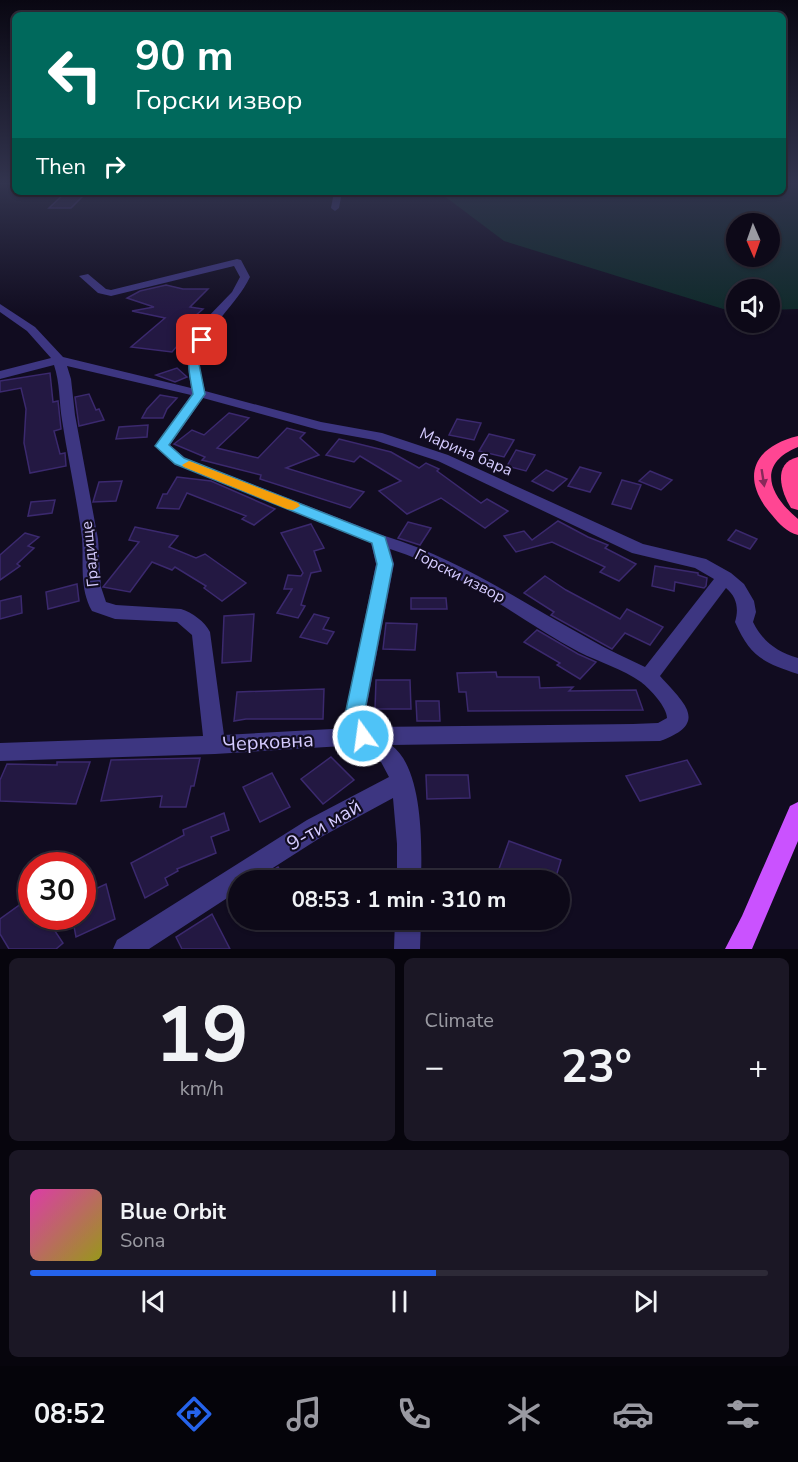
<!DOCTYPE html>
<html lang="en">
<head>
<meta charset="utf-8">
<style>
  :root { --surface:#0d0918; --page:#1b1725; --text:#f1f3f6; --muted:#9a9aa2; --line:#2d2a37; --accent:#2563eb }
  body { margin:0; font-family:"Nunito Sans",sans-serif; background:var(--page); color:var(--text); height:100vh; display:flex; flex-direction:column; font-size:22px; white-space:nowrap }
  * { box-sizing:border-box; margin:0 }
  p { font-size:20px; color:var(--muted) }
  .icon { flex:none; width:33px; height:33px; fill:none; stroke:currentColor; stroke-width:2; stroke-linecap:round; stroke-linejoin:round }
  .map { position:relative; height:949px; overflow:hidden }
  .sheet { display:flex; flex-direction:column; gap:9px; padding:9px; background:#07050d; flex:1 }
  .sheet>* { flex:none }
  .banner { position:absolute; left:12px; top:12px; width:774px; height:183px; border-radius:9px; box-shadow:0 2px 4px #0004,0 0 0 2px var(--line); background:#00695c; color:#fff; overflow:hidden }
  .needle { width:39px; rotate:178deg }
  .tools { position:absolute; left:726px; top:213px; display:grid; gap:12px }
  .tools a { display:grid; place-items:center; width:54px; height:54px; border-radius:50%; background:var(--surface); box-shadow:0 2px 4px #0004,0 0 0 2px var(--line); font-size:30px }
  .speed { position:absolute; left:18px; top:852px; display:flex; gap:12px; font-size:30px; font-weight:700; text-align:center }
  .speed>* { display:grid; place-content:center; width:78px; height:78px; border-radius:50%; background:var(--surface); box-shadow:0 2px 4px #0004,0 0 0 2px var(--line); line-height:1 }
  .speed .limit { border:9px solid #d22; background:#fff; color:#111 }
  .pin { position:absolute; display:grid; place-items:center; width:51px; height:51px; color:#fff; margin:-26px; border-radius:12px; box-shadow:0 3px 9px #0006 }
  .me { position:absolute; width:66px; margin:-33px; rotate:346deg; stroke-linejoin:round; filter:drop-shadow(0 0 4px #0008) }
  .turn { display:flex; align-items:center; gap:21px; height:126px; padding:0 24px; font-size:27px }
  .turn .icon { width:78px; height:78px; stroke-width:2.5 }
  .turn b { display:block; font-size:42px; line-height:51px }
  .then { display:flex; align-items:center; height:57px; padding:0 24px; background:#0003; gap:12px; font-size:22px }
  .big { font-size:45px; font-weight:700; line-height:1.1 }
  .sheet .card { flex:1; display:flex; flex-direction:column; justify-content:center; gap:9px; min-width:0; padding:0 21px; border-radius:9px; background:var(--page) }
  .sheet .dial { align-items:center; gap:0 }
  .dial b { font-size:78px; line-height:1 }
  .song { display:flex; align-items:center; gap:18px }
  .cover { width:72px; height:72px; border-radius:9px; background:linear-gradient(135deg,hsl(320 70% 55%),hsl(60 70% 35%)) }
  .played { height:6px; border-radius:3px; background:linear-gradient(90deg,var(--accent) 55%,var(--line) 55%) }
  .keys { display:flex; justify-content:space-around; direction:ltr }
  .heat { display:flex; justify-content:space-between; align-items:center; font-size:33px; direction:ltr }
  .sheet .tiles { flex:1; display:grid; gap:9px; grid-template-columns:1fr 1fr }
  .card:last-child { grid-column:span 2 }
  .trip { position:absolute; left:228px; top:870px; width:342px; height:60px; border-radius:30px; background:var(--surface); box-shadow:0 2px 4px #0004,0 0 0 2px var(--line); font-weight:700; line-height:60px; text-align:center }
  .menu { display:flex; height:96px; justify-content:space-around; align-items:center; background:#05040a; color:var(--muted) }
  .menu .icon { width:42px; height:42px }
  .menu .selected { color:var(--accent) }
  .menu b { font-size:27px; color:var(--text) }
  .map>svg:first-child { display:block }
</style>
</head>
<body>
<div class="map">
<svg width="798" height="949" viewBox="0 0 798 949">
  <rect width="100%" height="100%" fill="#110c20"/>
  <path fill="#0f2a2a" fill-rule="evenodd" d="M783,183H798V309L770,310V290H736V311L733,312L504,241L439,192H783ZM736,224H770V256H736Z"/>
  <g fill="#231842" stroke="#3b296e" stroke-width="1.5">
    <polygon points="66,192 87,192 71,208 49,208"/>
    <polygon points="166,285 183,289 208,289 190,307 203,309 179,330 189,332 172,352 131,347 165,318 132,311 154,307 127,298 140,291"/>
    <polygon points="177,368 187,377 175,382 156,375"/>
    <polygon points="50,373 53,402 58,401 61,429 54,431 60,454 65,453 66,466 30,473 24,443 26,409 21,388 0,392 0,381"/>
    <polygon points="89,394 96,410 99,409 104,420 79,426 75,397"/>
    <polygon points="160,395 177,398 167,409 163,418 142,418 147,409"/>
    <polygon points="229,413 249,418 217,448 258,458 287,428 305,433 300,438 319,455 286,468 364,492 350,508 260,479 261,475 202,460 205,457 174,444 192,430 204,435"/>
    <polygon points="457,419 481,423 474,440 449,435"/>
    <polygon points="148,425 147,437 116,439 119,427"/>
    <polygon points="489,434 514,440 504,457 479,451"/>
    <polygon points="339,439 391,452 419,468 426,463 439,469 437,471 481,503 487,499 508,511 485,528 441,498 407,514 379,491 401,481 360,456 354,462 326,455"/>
    <polygon points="516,450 535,455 526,471 507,466"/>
    <polygon points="580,467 601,473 590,492 568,486"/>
    <polygon points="546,470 567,479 553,491 532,481"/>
    <polygon points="650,471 672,480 661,490 639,481"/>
    <polygon points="177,477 211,481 275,509 254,525 242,519 246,516 187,493 179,509 157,508 163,494 167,494"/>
    <polygon points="622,480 641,485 631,509 612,504"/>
    <polygon points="122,481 116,501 93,502 99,482"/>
    <polygon points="55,500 52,513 28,516 31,502"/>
    <polygon points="558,521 588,537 608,545 605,548 636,564 619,581 600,572 605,567 552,542 516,552 504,536 524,531 532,540"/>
    <polygon points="408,522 431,528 420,545 398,538"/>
    <polygon points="311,524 324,548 314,551 321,571 311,573 301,605 305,606 298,618 277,613 292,589 284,589 288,575 301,576 303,573 281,533"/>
    <polygon points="135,527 178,536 169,547 196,558 205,554 246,583 222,601 204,588 206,586 175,567 172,570 152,562 130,592 103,587 139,542 129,540"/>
    <polygon points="736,530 757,539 750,549 728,540"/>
    <polygon points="25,533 39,537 28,546 34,548 17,564 20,566 0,580 0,555"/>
    <polygon points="655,566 698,573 698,575 707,578 706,586 704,588 675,582 674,591 652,586"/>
    <polygon points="545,576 566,590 620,619 627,609 663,627 650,645 625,633 612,649 551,615 554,612 524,593"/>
    <polygon points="77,584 79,601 48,609 46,592"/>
    <polygon points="21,596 22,613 0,619 0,601"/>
    <polygon points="411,598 446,598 447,609 411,609"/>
    <polygon points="254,614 251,661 222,663 224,616"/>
    <polygon points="314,614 329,618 323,629 334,632 327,644 300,637"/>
    <polygon points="386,623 417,624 415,650 383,649"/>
    <polygon points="537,630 578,654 596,662 580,679 557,665 560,663 524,642"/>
    <polygon points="496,672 497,677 539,677 540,688 573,687 569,691 636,690 643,710 468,711 466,692 459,692 457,673"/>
    <polygon points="376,680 410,680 411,709 375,709"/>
    <polygon points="324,689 323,719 246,719 234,721 237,692"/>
    <polygon points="416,701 439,701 440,721 417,721"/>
    <polygon points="331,757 354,780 323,804 301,779"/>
    <polygon points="200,758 194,786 191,786 186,807 160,807 162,796 101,801 111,760"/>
    <polygon points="687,760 701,784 640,801 626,776"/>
    <polygon points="57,762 90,762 76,804 0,801 0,780 7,764 57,765"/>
    <polygon points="272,773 290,807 260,822 243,787"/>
    <polygon points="426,775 468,775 470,798 427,799"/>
    <polygon points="224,813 229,830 211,837 216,853 177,869 178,871 165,878 168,885 145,898 131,863 184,835 183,830"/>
    <polygon points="509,841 561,860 555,880 495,880"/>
    <polygon points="278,867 286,880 257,880"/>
    <polygon points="106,884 115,919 76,937 72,916 82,916 82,895"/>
    <polygon points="32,896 32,916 45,916 63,943 56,949 9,949 0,934 0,919"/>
    <polygon points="212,914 230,949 182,949 176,937"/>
  </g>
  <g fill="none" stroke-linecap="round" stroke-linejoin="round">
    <g fill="#3d3681" fill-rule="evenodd">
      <polygon points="334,192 342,192 339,208 335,211 331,208"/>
      <path d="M237,259L241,260L250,277C236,306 207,325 200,358C198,367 203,381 205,391L321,422L382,433L448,455L643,544L706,559L731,573L744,584L754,601L756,612L753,622C763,642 777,652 798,658V674C763,663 750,656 735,622C739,609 737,597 726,588L660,676C684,703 710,723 660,741L391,745C423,767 422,845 421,880H397V844L393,798L323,836L254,880H238V891L149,949H113L117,940L307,820L389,777L381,762L359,745L215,754L0,761V743L203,736L192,635L177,622L115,619L92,611C79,588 84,563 82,538C77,499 68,459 62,420C59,401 60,383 54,365L0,379V371L51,358L27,331L0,312V304L35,327L63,357L191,388L187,359L204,321L232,292L240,277L234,266L111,296L98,293L79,276L88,274L106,289L111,290ZM67,366L191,395L155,446L175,464L371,543L376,564L346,710L350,728L224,735L210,632C205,622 192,612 181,609L116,605L106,602L101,587L98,539L75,415L71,379ZM203,398L319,430L374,440L438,461L632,553L695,568L714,579L645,667C627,658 608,650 591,640C523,603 460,559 385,536L185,458L170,445ZM390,549C459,570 516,618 579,652C599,662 623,669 641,682C650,689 667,707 667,718L658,723L633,724L371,727L366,710L394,564Z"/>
      <polygon points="395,920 421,920 420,949 394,949"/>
    </g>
    <polygon fill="#ca52ff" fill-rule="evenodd" points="798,802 798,841 752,949 725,949 742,916 790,806"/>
    <g fill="#ff4693" fill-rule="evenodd">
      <path d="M798,436V447C756,464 769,495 798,519V535C787,532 779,524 772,515C740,479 752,447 798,436Z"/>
      <path d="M798,457V510L791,508C781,492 772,463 798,457Z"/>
    </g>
  </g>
  <defs><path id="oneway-solid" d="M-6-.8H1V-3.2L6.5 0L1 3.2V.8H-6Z" transform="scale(1.5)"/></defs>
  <use fill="#88295a" href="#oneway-solid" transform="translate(763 478) rotate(81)"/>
  <linearGradient id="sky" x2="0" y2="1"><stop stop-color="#090712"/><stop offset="0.58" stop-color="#32344e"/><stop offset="1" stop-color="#32344e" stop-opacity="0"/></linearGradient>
  <rect width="798" height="316" fill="url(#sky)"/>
  <path fill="#4fc3f7" stroke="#337fa1" stroke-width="1.5" d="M202,337L207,340L198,359L205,394L169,445L184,458L385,537L393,564L365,710L373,736L370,742L363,745L356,742L346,710L377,564L372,543L175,464L155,446L193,394C190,376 181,346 202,337Z"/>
  <polygon fill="#f59e0b" points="189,461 298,503 300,506 293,510 287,509 184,467 182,465"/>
  <g text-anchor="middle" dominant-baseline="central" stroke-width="4.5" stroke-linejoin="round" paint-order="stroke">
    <g font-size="16" fill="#d5cbff" stroke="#110c20">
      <text transform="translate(466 452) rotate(23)">Марина бара</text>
      <text transform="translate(90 554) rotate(-96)">Градище</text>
      <text transform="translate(460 576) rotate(27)">Горски извор</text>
    </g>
    <g font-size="20" fill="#d5cbff" stroke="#110c20">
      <text transform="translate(268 742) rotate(-3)">Черковна</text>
      <text transform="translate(324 825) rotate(-30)">9-ти май</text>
    </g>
  </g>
</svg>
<div class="tools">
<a><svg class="needle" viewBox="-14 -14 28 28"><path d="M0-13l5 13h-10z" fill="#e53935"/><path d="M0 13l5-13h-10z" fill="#9a9aa2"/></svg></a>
<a><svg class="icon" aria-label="sound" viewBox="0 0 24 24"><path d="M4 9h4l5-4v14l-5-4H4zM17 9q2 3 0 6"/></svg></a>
</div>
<div class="speed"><div class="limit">30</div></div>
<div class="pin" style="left:202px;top:340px;background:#d93025"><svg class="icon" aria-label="arrive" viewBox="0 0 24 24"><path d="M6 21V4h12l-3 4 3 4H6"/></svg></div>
<svg class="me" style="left:363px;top:736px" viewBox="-20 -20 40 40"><circle r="17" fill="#4fc3f7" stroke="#fff" stroke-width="3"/><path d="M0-11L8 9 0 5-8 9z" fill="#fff"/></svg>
<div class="trip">08:53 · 1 min · 310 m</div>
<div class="banner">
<div class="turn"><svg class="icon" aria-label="left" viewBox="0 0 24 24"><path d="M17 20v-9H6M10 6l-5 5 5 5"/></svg><div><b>90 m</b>Горски извор</div></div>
<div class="then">Then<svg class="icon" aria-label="right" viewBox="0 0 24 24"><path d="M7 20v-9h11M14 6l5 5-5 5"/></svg></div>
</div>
</div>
<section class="sheet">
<div class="tiles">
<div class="card dial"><b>19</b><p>km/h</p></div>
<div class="card"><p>Climate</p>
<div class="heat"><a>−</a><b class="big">23°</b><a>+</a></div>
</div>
<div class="card">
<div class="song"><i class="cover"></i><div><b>Blue Orbit</b><p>Sona</p></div></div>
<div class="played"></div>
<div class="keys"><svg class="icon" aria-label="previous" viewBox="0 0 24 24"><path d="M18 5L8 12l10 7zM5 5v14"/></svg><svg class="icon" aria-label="pause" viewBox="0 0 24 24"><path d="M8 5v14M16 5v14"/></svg><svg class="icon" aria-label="next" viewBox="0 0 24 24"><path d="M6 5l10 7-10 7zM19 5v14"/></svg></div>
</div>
</div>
</section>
<nav class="menu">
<b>08:52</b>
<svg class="icon selected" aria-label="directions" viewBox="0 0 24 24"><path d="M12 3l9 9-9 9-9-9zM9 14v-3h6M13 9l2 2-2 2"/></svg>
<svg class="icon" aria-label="music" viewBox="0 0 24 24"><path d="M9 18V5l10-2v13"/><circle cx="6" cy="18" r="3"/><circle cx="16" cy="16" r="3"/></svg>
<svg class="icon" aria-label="phone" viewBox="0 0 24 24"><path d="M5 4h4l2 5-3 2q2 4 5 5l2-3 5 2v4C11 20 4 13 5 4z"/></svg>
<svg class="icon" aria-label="climate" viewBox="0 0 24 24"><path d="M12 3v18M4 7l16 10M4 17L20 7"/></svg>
<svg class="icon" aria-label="car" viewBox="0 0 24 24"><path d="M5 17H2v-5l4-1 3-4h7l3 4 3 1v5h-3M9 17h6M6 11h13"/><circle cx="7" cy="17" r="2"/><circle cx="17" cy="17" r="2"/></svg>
<svg class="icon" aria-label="filters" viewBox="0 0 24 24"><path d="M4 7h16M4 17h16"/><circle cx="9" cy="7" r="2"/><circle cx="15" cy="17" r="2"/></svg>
</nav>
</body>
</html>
